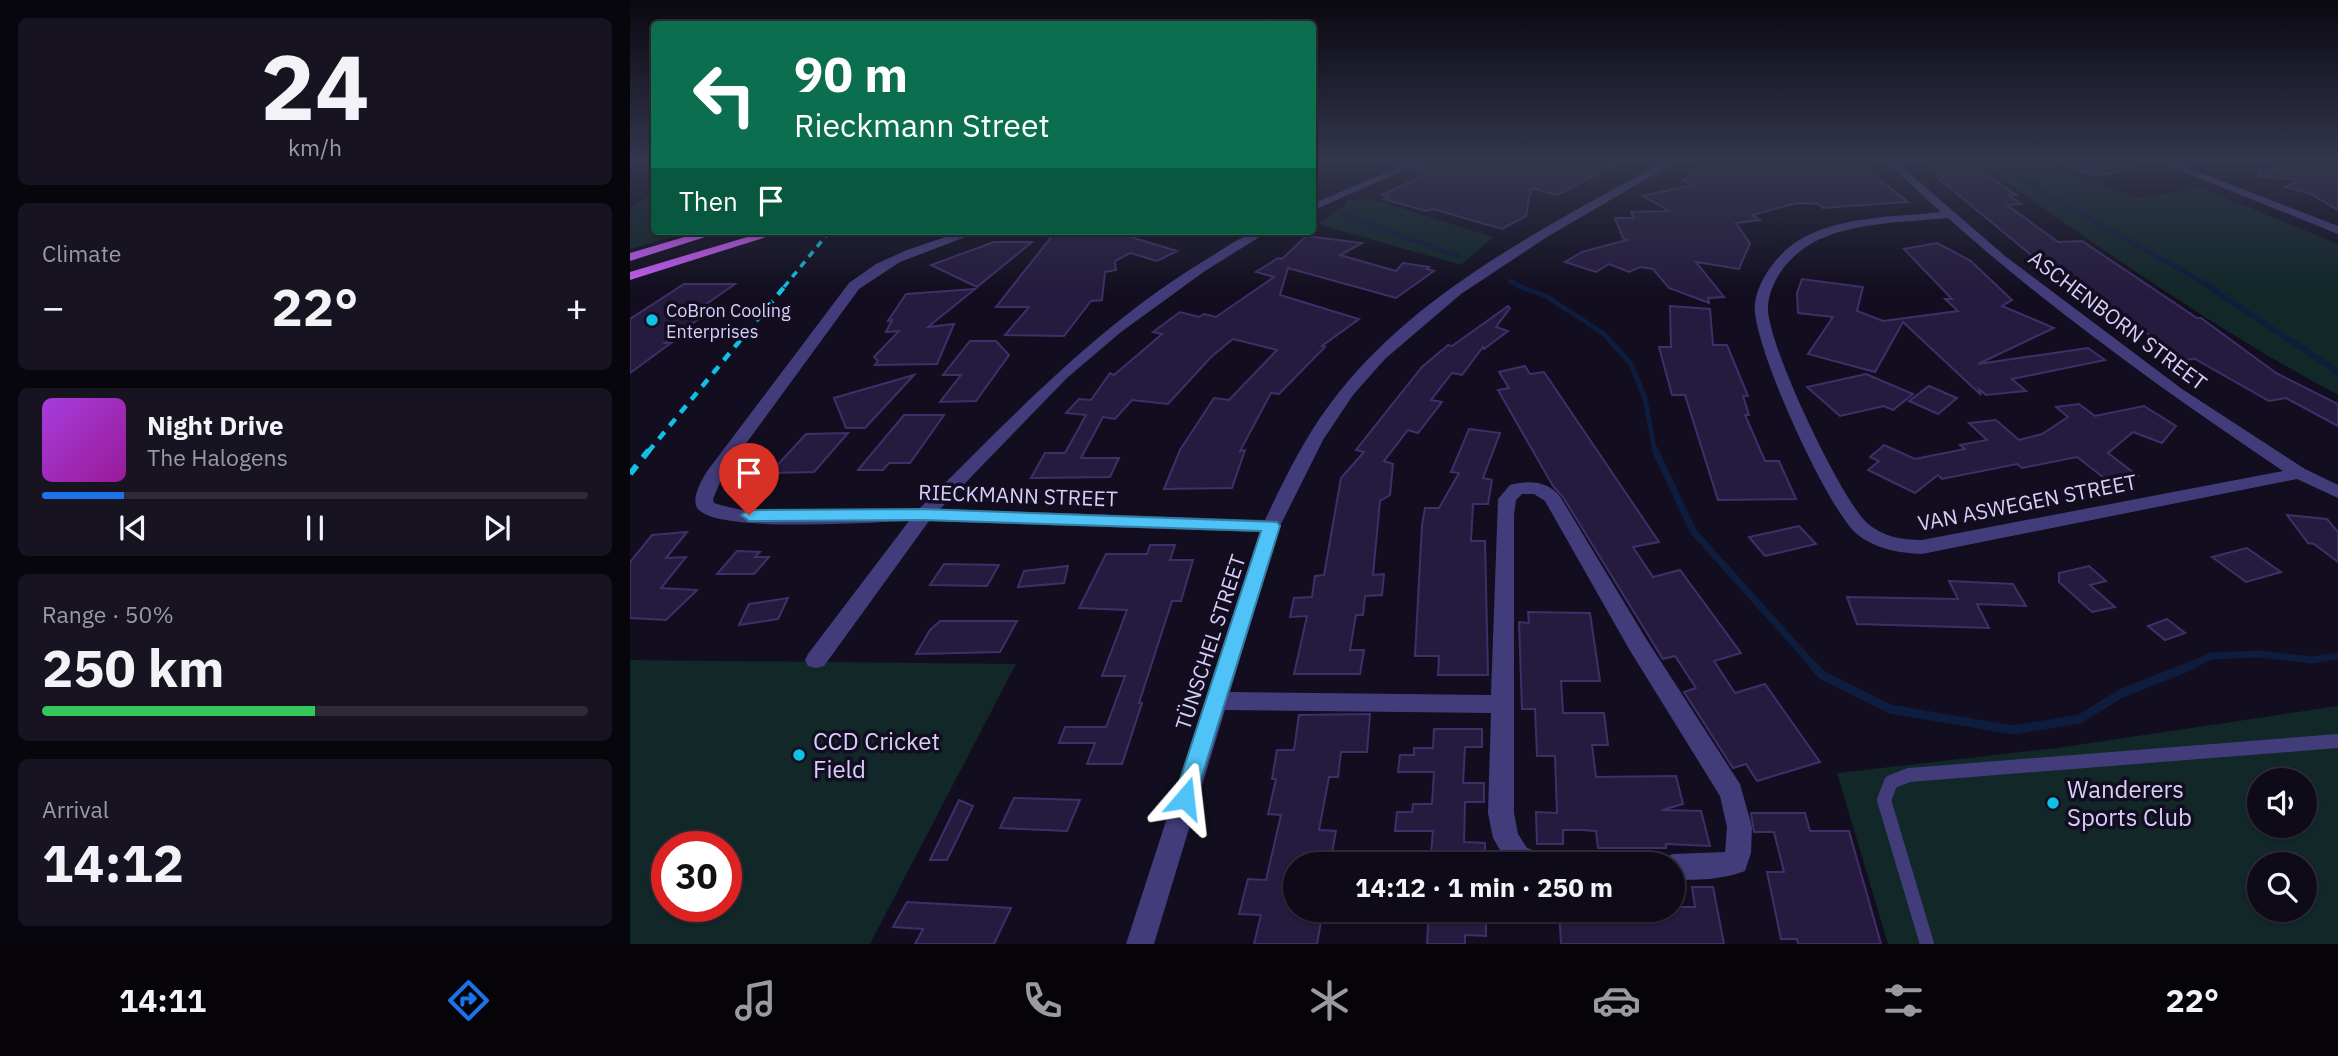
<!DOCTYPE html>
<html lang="en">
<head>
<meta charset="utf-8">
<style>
  :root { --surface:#0e0a17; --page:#171320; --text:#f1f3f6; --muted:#9b9aa1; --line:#2e2b36; --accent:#1a73e8 }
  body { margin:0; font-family:"IBM Plex Sans",sans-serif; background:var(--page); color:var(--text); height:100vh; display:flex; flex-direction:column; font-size:26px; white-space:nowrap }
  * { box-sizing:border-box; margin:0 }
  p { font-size:23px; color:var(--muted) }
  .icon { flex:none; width:38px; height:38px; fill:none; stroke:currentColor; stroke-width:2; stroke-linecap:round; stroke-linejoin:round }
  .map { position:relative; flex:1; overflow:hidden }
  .details { display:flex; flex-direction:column; gap:18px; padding:18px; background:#08060d; width:630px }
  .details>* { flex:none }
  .hud { position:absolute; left:21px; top:21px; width:665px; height:214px; border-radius:7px; box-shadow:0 2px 5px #0004,0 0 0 2px var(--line); background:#0b6e4f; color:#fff; overflow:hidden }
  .tools { position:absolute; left:1617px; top:768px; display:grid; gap:14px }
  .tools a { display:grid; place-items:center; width:70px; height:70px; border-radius:50%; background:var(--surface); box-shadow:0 2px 5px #0004,0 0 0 2px var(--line); font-size:35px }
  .speed { position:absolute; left:21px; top:831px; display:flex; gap:14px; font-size:35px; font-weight:700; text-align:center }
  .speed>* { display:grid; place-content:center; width:91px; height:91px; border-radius:50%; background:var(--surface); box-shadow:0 2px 5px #0004,0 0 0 2px var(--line); line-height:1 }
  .speed .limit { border:10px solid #d22; background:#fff; color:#111 }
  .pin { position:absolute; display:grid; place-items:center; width:60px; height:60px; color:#fff; margin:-72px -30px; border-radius:50% 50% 50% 0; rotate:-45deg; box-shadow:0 0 7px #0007 }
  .pin .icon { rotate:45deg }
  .me { position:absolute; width:77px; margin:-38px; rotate:17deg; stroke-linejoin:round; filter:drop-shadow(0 0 5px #0008) }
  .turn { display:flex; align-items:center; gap:24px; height:147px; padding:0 28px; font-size:32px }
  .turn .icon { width:91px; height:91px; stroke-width:2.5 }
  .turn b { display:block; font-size:49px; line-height:60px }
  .then { display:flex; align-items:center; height:66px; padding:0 28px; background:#0003; gap:14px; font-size:26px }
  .big { font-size:52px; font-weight:800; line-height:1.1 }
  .details .widget { flex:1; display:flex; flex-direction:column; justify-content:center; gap:10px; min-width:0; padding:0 24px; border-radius:10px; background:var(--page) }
  .details .dial { align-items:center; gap:0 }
  .dial b { font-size:91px; line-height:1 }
  .song { display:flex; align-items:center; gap:21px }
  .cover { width:84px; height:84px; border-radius:10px; background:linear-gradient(135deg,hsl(280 70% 55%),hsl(300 70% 35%)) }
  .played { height:7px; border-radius:4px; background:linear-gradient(90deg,var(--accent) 15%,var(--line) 15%) }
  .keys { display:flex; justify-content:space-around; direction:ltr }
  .heat { display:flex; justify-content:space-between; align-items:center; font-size:38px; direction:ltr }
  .charge { height:10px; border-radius:5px; background:linear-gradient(90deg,#34c759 50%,var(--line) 0) }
  .trip { position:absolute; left:653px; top:852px; width:402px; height:70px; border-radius:35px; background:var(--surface); box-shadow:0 2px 5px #0004,0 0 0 2px var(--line); font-weight:800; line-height:70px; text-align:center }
  .menu { display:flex; height:112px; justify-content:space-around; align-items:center; background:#060409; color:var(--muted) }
  .menu .icon { width:49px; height:49px }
  .menu .selected { color:var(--accent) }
  .menu b { font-size:32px; color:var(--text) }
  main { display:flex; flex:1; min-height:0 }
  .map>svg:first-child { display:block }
</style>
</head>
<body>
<main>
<section class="details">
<div class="widget dial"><b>24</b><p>km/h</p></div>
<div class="widget"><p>Climate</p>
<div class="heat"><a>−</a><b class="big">22°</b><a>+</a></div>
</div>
<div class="widget">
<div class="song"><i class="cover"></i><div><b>Night Drive</b><p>The Halogens</p></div></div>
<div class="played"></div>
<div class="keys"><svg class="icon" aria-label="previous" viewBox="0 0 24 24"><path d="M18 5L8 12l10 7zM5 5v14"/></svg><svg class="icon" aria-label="pause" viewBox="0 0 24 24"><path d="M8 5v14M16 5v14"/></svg><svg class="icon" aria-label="next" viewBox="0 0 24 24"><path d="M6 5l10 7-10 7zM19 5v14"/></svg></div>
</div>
<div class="widget"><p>Range · 50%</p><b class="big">250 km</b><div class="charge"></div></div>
<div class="widget"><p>Arrival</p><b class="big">14:12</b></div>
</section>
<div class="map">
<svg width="1708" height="944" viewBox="0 0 1708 944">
  <rect width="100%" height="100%" fill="#120e1f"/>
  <g fill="#112728" fill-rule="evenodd">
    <path d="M1346,160H1414L1505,198L1571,188L1708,244V395C1581,327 1463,244 1346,160Z"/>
    <polygon points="24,191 24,231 63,231 0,249 0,208"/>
    <polygon points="742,199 863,237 831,265 687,224 714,206 717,200"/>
    <path d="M0,660L386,664L240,944H0ZM37,847H96V906H37Z"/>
    <path d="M1708,706V944H1258L1207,773L1427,748ZM1629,780H1675V826H1629ZM1629,864H1675V910H1629Z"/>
  </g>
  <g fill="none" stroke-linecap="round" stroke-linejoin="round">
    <g stroke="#0e1c3d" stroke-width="4.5">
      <polyline points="1373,160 1411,191 1581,287"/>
      <polyline points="710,214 828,256"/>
      <polyline points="880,281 891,287"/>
    </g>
    <g stroke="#0e1c3d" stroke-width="5">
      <polyline points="888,286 916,296 974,334 1001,364 1015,398 1025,452"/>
      <polyline points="1578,286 1708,372"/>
    </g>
    <g stroke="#0e1c3d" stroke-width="7">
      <polyline points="1025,450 1063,531 1184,666"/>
      <polyline points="1560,666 1581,656 1629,654 1682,660 1708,656"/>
    </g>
    <polyline stroke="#0e1c3d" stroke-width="9" points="1183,665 1192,675 1260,709 1383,730 1450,719 1490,694 1563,665"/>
  </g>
  <g fill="#251b3e" stroke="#3f2f69" stroke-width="2">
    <polygon points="799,160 994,160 927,195 901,188 896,216 872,229 803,209 796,211 754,199 759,197 752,195 797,174 782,170"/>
    <polygon points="1070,160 1224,160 1278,202 1193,208 1189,204 1167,203 1122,215 1130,220 1106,223 1120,243 1109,269 1066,262 1094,297 1078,298 1079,303 1039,288 1023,269 1010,267 999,272 979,264 966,272 935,262 952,252 997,240 993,238 985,218 1004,218 1001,212 1039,211 1013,196 1062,185 1053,181 1070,168"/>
    <polygon points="1424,160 1503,160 1504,169 1462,176"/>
    <polygon points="1698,160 1708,163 1708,210 1681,194 1656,187 1669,180 1629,176 1629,172"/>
    <polygon points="1341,163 1386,195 1379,195 1391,204 1377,205 1428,242 1452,241 1567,318 1571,318 1646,373 1708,404 1708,426 1656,398 1639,401 1565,359 1552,360 1472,299 1468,300 1435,274 1430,275 1401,255 1308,178 1314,178 1299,164"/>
    <polygon points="426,231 481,231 547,251 527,261 500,253 485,261 486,270 475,272 472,300 461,301 434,336 375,335 399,307 366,307"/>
    <polygon points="676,236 732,243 710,255 766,271 773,263 799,267 797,269 804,271 766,298 658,268 650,295 729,319 692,346 695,347 649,394 641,393 610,451 615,450 602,488 534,489 550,450 584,398 599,400 647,350 603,339 581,357 538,404 502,400 485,419 473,417 451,458 489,458 480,477 401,478 415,453 435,453 456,415 436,413 449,399 461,400 480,373 484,375 532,334 523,332 550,312 569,317 574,314 586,317 644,277 626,272 648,258 652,259"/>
    <polygon points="364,242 402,242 347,287 301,265"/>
    <polygon points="1307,243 1341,261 1382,300 1372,306 1424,328 1348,364 1458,348 1475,360 1382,379 1396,391 1356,395 1349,389 1351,395 1273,322 1245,372 1178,354 1203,317 1168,313 1167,293 1172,279 1233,287 1227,311 1253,321 1328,311 1315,299 1322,299 1274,249"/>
    <polygon points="54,284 105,284 75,305 87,306 35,343 41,343 0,373 0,319"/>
    <polygon points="345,289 298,327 324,324 307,364 245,365 248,361 244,357 269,331 256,332 262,320 258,321 276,294"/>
    <polygon points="878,306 880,308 866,327 878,331 854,349 853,347 832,375 822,373 801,400 812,402 788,433 778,430 754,461 763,464 760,495 750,501 743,575 754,574 752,595 735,596 733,615 726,615 720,650 734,650 730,674 664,674 677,616 660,617 664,598 682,597 685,576 694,575 711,478 734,452 726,450 792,367 818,345 822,346"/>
    <polygon points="1040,306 1080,309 1083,345 1097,345 1118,396 1113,396 1119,415 1115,415 1135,461 1149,461 1166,499 1088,500 1055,395 1042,395 1029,347 1041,347"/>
    <polygon points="340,341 366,341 379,355 346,401 310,402 331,375 313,375"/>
    <polygon points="895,366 900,374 914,372 1029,542 1003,547 1023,577 1050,570 1111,653 1084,661 1105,693 1135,684 1190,762 1127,781 1116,764 1103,768 1054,692 1066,688 1045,656 1033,659 933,497 923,486 868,390 879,388 869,372"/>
    <polygon points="1236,374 1283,394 1263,410 1254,406 1210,416 1177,387"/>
    <polygon points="284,375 235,428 216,428 204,398"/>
    <polygon points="1299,386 1327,398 1308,414 1279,401"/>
    <polygon points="1449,404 1465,416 1514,406 1546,426 1532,443 1503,432 1478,453 1508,476 1478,481 1447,457 1392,468 1387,464 1312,479 1308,475 1285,493 1238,470 1249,461 1240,457 1254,445 1285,459 1335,449 1330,445 1357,440 1339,423 1366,420 1389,440 1412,434 1438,417 1426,407"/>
    <polygon points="274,415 314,415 280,463 259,463 253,470 228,470"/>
    <polygon points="839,429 870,433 853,478 862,480 858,504 843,504 841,541 855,541 858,675 808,675 809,656 785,656 792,525 795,508 809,508 829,473 821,472"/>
    <polygon points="218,433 184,472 140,473 176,434"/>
    <polygon points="1657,515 1697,519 1708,532 1708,562 1684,544 1678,543"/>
    <polygon points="1169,526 1186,544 1135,556 1119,537"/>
    <polygon points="57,532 36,558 56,557 31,588 67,590 36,620 0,618 0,562 22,535"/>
    <polygon points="520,545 545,545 540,560 563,560 551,601 542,601 509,703 512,703 492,764 457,764 465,743 429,743 435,727 476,727 495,676 472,676 497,610 449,608 476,554 517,554"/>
    <polygon points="1617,548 1651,572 1616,582 1582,557"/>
    <polygon points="107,551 130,552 125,557 139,557 124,574 87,574"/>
    <polygon points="314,564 369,565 357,586 300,585"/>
    <polygon points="438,566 434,583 388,587 394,571"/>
    <polygon points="1459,566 1476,581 1460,585 1485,607 1462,612 1429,582 1429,573"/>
    <polygon points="1319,581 1383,584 1396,606 1347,604 1359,628 1227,624 1217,597 1328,599"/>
    <polygon points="158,598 148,619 109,625 119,604"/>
    <polygon points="898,612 960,613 970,681 931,681 933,713 974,713 978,745 962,745 966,777 1046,776 1053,804 1032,810 1071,811 1080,846 1036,844 1036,848 968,848 966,831 952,830 933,830 933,844 907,844 906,812 927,813 925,756 907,756 905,709 892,709 889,622 899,623"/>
    <polygon points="1537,619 1555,633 1535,640 1518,626"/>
    <polygon points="310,621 387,621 370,652 286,654 300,630"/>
    <polygon points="740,714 737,752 711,752 708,777 699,777 689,830 706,831 700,863 665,862 665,910 675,910 674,915 692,916 687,944 624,944 631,915 609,914 618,879 636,880 651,815 638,814 646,779 642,779 647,750 664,750 669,715"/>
    <polygon points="804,729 852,729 852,747 835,747 833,783 854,783 854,802 835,802 834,842 855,843 855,864 800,864 803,831 765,831 767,812 782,812 783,804 802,804 804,772 768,772 770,755 784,755 784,748 803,748"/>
    <polygon points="384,798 450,800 437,831 370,828"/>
    <polygon points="329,800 343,806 317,860 300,860"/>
    <polygon points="1121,813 1175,813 1180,831 1219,831 1251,944 1168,944 1167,939 1151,939 1137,872 1154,872 1144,832 1124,832"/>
    <polygon points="1062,887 1083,887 1094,944 931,944 929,910 1043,910 1043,907 1065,907"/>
    <polygon points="277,902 381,908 364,944 285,944 293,929 263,927"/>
    <polygon points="799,911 856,911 856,936 835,935 835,944 797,944"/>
  </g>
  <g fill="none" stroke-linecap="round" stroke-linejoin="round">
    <polyline stroke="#433c7b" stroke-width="14" points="1297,944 1254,800 1261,782 1279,775 1708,741"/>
    <g fill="#433c7b" fill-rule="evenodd">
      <polygon points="785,160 797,160 682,211 682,204"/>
      <path d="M1037,160H1049L917,237L831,294L755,359L723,395L693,440L650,526L600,692L861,695L868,499L880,485C899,480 919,481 931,498L1015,637L1110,784L1122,827L1121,853L1115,871C1091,880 1068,880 1043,880V864H1031L1033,858L1043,854L1095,852L1097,827L1090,796L999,649L915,501L904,494H892L886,500L884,515V813L888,834L897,848L919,855L923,864H878L863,838L858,813L861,713L595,710L524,944H496L630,532L299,521L194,666L186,668L178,666L175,660L178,654L279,521C243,522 92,533 69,510C59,501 72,479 78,470L219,283L246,264L277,250L333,231H351L270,262L229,289L93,475L83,499L84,503C142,522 228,510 289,509C381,418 469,323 582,256C600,245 617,231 639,231L575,271L491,332L437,378L310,509L635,520C654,480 673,440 700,404C783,292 918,226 1037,160Z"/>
      <path d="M1254,160H1264L1375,256L1552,389L1675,469L1708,485V498L1667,479L1292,554C1269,553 1245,549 1227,534C1198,511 1119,338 1125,303C1128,280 1147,255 1166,242C1206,216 1265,217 1311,212ZM1318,218C1422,311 1537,393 1653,471L1292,540C1272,540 1253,537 1237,523C1211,499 1136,342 1138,307C1139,284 1155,262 1173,249C1212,221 1272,223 1318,218Z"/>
    </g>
    <polygon fill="#433c7b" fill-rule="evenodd" points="1524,160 1537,160 1708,226 1708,234"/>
    <g fill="#c85df5" fill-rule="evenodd">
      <polygon points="75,231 94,231 0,261 0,253"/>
      <polygon points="137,231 155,231 0,280 0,272"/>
    </g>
    <polyline stroke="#0fc1e7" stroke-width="3.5" stroke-dasharray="7 6" stroke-linecap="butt" points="154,287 200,231"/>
    <polyline stroke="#0fc1e7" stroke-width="4.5" stroke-dasharray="9 8" stroke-linecap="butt" points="18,452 155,286"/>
    <polyline stroke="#0fc1e7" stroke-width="6" stroke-dasharray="11 10" stroke-linecap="butt" points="0,474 19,450"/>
  </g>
  <linearGradient id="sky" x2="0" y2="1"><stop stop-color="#0a0811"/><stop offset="0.55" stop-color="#33364d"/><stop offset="1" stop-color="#33364d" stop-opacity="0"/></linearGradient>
  <rect width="1708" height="292" fill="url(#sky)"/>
  <polygon fill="#4fc3f7" stroke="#337fa1" stroke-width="2" points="293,509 647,522 650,526 563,805 555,808 547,805 544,798 631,531 293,520 119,521 111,515 119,510"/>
  <g fill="#0fc1e7" stroke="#120e1f" stroke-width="2.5">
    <circle cx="22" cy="320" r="7"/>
    <circle cx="169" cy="755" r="7"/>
    <circle cx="1423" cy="803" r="7"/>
  </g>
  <g text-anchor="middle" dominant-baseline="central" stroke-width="7" stroke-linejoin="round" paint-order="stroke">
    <g font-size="18" fill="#d7cefc" stroke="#120e1f" text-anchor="start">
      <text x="36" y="310">CoBron Cooling<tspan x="36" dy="21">Enterprises</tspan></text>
    </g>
    <g font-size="21" fill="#d7cefc" stroke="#120e1f">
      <text transform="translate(1488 320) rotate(37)">ASCHENBORN STREET</text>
      <text transform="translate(388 495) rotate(2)">RIECKMANN STREET</text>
      <text transform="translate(1397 502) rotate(-11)">VAN ASWEGEN STREET</text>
      <text transform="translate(580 642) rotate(-72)">TÜNSCHEL STREET</text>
    </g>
    <g font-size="24" fill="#d7cefc" stroke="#120e1f" text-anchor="start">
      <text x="183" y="741">CCD Cricket<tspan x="183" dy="28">Field</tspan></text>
      <text x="1437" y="789">Wanderers<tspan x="1437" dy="28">Sports Club</tspan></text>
    </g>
  </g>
</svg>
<div class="tools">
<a><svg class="icon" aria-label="sound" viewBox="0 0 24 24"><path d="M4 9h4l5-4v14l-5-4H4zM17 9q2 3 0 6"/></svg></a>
<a><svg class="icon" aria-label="search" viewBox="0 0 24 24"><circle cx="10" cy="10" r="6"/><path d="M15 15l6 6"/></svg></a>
</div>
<div class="speed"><div class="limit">30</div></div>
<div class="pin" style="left:119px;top:515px;background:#d93025"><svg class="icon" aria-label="arrive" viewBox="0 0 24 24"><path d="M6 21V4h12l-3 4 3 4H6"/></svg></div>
<svg class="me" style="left:555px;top:798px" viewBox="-20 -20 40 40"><path d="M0-17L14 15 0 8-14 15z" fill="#4fc3f7" stroke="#fff" stroke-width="4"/></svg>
<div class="trip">14:12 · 1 min · 250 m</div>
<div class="hud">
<div class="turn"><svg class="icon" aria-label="left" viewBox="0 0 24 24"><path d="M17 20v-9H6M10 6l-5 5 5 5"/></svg><div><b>90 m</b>Rieckmann Street</div></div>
<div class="then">Then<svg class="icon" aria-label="arrive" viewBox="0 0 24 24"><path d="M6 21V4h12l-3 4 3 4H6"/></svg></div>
</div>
</div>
</main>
<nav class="menu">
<b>14:11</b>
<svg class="icon selected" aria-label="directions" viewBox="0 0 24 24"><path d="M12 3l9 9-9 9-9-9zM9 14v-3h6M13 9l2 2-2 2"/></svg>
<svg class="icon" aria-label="music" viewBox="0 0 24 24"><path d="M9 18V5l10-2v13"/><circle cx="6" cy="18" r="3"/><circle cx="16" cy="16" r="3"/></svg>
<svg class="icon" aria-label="phone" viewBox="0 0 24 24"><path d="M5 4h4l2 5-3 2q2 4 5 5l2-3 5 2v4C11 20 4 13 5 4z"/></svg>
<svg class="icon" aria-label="climate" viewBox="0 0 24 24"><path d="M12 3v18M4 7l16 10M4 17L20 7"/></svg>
<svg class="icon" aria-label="car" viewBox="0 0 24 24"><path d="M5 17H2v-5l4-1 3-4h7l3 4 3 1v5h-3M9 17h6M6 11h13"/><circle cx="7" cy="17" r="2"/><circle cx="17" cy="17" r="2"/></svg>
<svg class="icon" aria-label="filters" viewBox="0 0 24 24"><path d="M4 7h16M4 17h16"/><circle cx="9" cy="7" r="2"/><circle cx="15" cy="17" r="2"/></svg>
<b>22°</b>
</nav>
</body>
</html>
